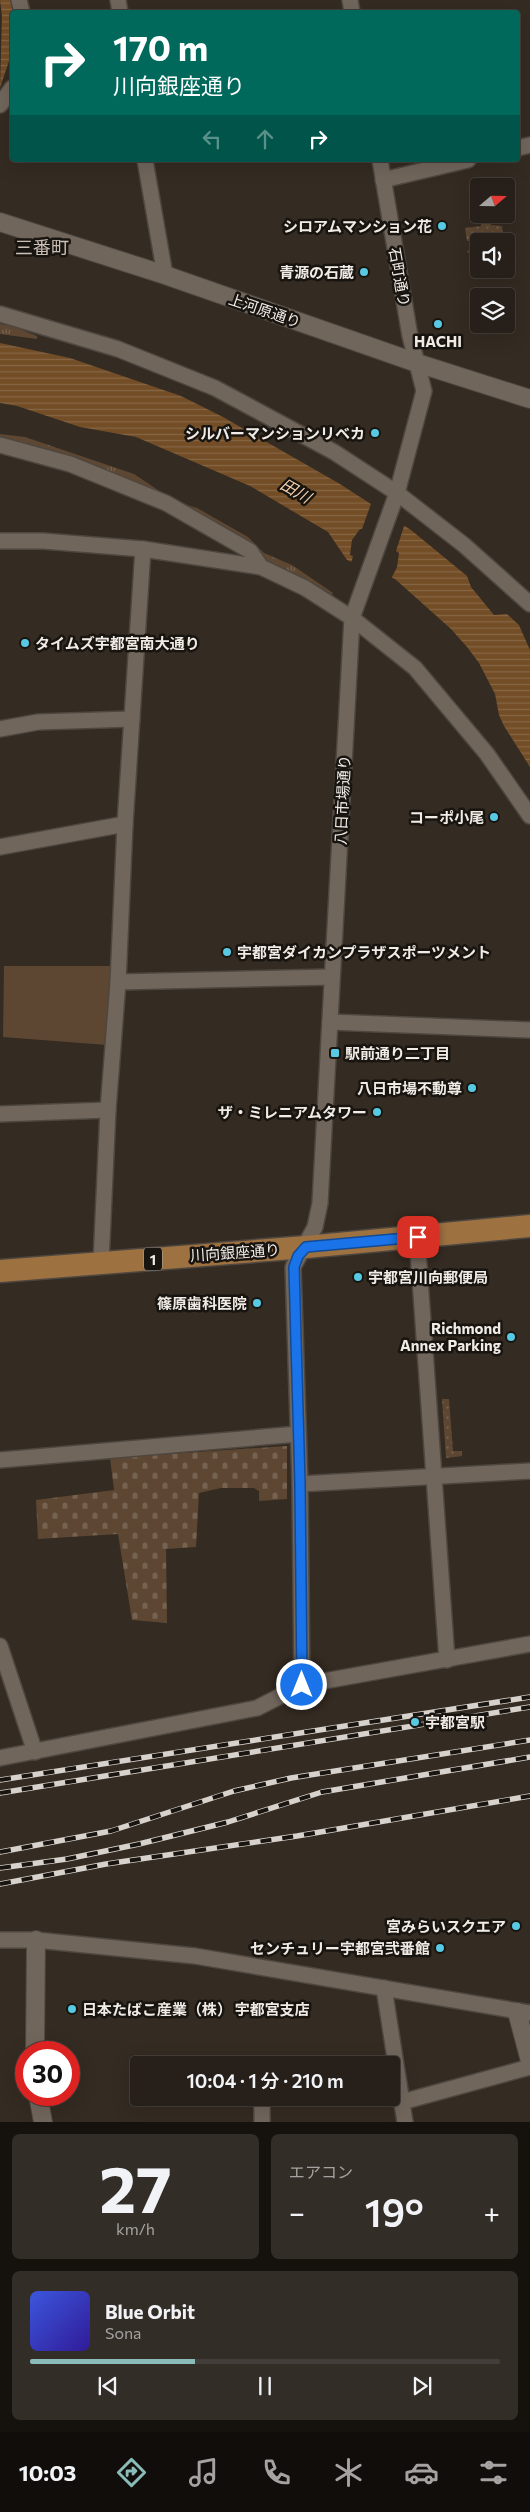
<!DOCTYPE html>
<html lang="ja">
<head>
<meta charset="utf-8">
<style>
  :root { --surface:#27201a; --page:#332d27; --text:#f1f3f6; --muted:#a4a3a2; --line:#433e39; --accent:#8bbbb9 }
  body { margin:0; font-family:Commissioner,"Noto Sans JP",sans-serif; background:var(--page); color:var(--text); height:100vh; display:flex; flex-direction:column; font-size:19px; white-space:nowrap }
  * { box-sizing:border-box; margin:0 }
  p { font-size:16px; color:var(--muted) }
  .icon { flex:none; width:28px; height:28px; fill:none; stroke:currentColor; stroke-width:2; stroke-linecap:round; stroke-linejoin:round }
  .map { position:relative; height:2122px; overflow:hidden }
  .side { display:flex; flex-direction:column; gap:12px; padding:12px; background:#15120e; flex:1 }
  .side>* { flex:none }
  .hud { position:absolute; left:10px; top:10px; width:510px; height:152px; border-radius:5px; box-shadow:0 5px 20px #0002,0 0 0 1px var(--line); background:#00695c; color:#fff; overflow:hidden }
  .needle { width:32px; rotate:70deg }
  .tools { position:absolute; left:470px; top:178px; display:grid; gap:10px }
  .tools a { display:grid; place-items:center; width:45px; height:45px; border-radius:5px; background:var(--surface); box-shadow:0 5px 20px #0002,0 0 0 1px var(--line); font-size:25px }
  .speed { position:absolute; left:15px; top:2041px; display:flex; gap:10px; font-size:25px; font-weight:700; text-align:center }
  .speed>* { display:grid; place-content:center; width:65px; height:65px; border-radius:50%; background:var(--surface); box-shadow:0 5px 20px #0002,0 0 0 1px var(--line); line-height:1 }
  .speed .limit { border:8px solid #d22; background:#fff; color:#111 }
  .pin { position:absolute; display:grid; place-items:center; width:42px; height:42px; color:#fff; margin:-21px; border-radius:10px; box-shadow:0 2px 8px #0006 }
  .me { position:absolute; width:55px; margin:-28px; rotate:0deg; stroke-linejoin:round; filter:drop-shadow(0 0 4px #0008) }
  .turn { display:flex; align-items:center; gap:18px; height:105px; padding:0 20px; font-size:22px }
  .turn .icon { width:65px; height:65px; stroke-width:2.5 }
  .turn b { display:block; font-size:35px; line-height:42px }
  .lanes { display:flex; align-items:center; height:48px; padding:0 20px; background:#0003; justify-content:center; gap:25px; direction:ltr }
  .lanes .off { opacity:.35 }
  .big { font-size:38px; font-weight:600; line-height:1.1 }
  .side .tile { flex:1; display:flex; flex-direction:column; justify-content:center; gap:8px; min-width:0; padding:0 18px; border-radius:8px; background:var(--page) }
  .side .dial { align-items:center; gap:0 }
  .dial b { font-size:65px; line-height:1 }
  .song { display:flex; align-items:center; gap:15px }
  .cover { width:60px; height:60px; border-radius:8px; background:linear-gradient(135deg,hsl(230 70% 55%),hsl(250 70% 35%)) }
  .played { height:5px; border-radius:2px; background:linear-gradient(90deg,var(--accent) 35%,var(--line) 35%) }
  .keys { display:flex; justify-content:space-around; direction:ltr }
  .heat { display:flex; justify-content:space-between; align-items:center; font-size:28px; direction:ltr }
  .side .tiles { flex:1; display:grid; gap:12px; grid-template-columns:1fr 1fr }
  .tile:last-child { grid-column:span 2 }
  .trip { position:absolute; left:130px; top:2056px; width:270px; height:50px; border-radius:5px; background:var(--surface); box-shadow:0 5px 20px #0002,0 0 0 1px var(--line); font-weight:600; line-height:50px; text-align:center }
  .tab-bar { display:flex; height:80px; justify-content:space-around; align-items:center; background:#100d0a; color:var(--muted) }
  .tab-bar .icon { width:35px; height:35px }
  .tab-bar .on { color:var(--accent) }
  .tab-bar b { font-size:22px; color:var(--text) }
  .map>svg:first-child { display:block }
</style>
</head>
<body>
<div class="map">
<svg width="530" height="2122" viewBox="0 0 530 2122">
  <defs>
    <pattern id="grass-tufts" width="24" height="20" patternUnits="userSpaceOnUse" patternTransform="scale(1.25)"><rect width="24" height="20" fill="#5d4732"/><path d="M3 7l-1-3M5 7V3M7 7l1-3M15 17l-1-3M17 17v-4M19 17l1-3" fill="none" stroke="#756250"/></pattern>
    <pattern id="cemetery-stones" width="16" height="16" patternUnits="userSpaceOnUse" patternTransform="scale(1.25)"><rect width="16" height="16" fill="#5d4732"/><path d="M2 7V4a2 2 0 0 1 4 0v3zM10 15v-3a2 2 0 0 1 4 0v3z" fill="#756250"/></pattern>
    <pattern id="garden-dots" width="8" height="8" patternUnits="userSpaceOnUse" patternTransform="scale(1.25)"><rect width="8" height="8" fill="#5d4732"/><path d="M2 2h.1M6 6h.1" fill="none" stroke="#756250" stroke-width="1.8" stroke-linecap="round"/></pattern>
    <pattern id="water-rules" width="6" height="5" patternUnits="userSpaceOnUse" patternTransform="scale(1.25)"><rect width="6" height="5" fill="#724d26"/><path d="M0 2.5h6" fill="none" stroke="#876746"/></pattern>
  </defs>
  <rect width="100%" height="100%" fill="#342b22"/>
  <g fill="url(#grass-tufts)">
    <polygon points="0,324 12,326 37,336 37,339 0,334"/>
    <polygon points="0,434 25,437 134,474 176,502 197,508 248,537 264,553 292,565 333,593 329,600 188,512 0,443"/>
  </g>
  <polygon fill="url(#cemetery-stones)" points="287,1446 287,1499 259,1501 259,1491 254,1488 221,1488 199,1493 196,1547 166,1549 167,1623 132,1620 118,1534 38,1539 36,1500 114,1490 110,1458"/>
  <polygon fill="#5d4732" points="4,966 112,966 107,1045 3,1037"/>
  <g fill="url(#garden-dots)">
    <polygon points="490,219 491,225 502,226 504,241 479,241 479,251 468,253 467,251 474,249 476,244 473,240 467,241 465,228 481,226 481,221"/>
    <polygon points="442,1399 449,1399 453,1451 462,1451 462,1456 446,1458"/>
  </g>
  <g fill="url(#water-rules)">
    <polygon points="0,0 12,0 14,12 12,12 10,58 0,88 2,16"/>
    <polygon points="0,343 70,358 181,396 223,417 340,484 411,530 467,576 471,587 494,615 507,614 519,625 530,650 530,767 504,726 499,715 495,694 479,663 467,647 451,629 395,579 347,560 328,532 250,486 136,437 80,427 17,406 0,403"/>
  </g>
  <polygon fill="#342b22" points="372,501 405,523 396,551 399,553 397,567 391,579 351,564 353,556 350,555 352,540 360,529 362,529"/>
  <g fill="none" stroke-linecap="round" stroke-linejoin="round">
    <defs>
      <g id="minor">
        <polyline points="19,0 22,12"/>
        <polyline points="118,0 120,12"/>
        <polyline points="350,0 352,12"/>
        <polyline points="0,105 12,88"/>
        <polyline points="518,148 530,145"/>
        <polyline points="145,160 165,275"/>
        <polyline points="383,180 468,160"/>
        <polyline points="0,314 118,349 215,388 334,452 397,493 464,545 530,604"/>
        <polyline points="0,445 70,464 166,503 250,551 261,567"/>
        <polyline points="0,541 43,541 143,549 261,567 305,588 352,618 415,668 487,754 530,816"/>
        <polyline points="0,729 38,722 132,719"/>
        <polyline points="0,847 125,824"/>
        <polyline points="118,982 332,977"/>
        <polyline points="330,1022 530,1030"/>
        <polyline points="0,1114 108,1110"/>
        <polyline points="417,1237 447,1660"/>
        <polyline points="101,1262 108,1110 118,982 125,824 143,549"/>
        <polyline points="0,1460 298,1434"/>
        <polyline points="300,1484 530,1471"/>
        <polyline points="0,1646 35,1752"/>
        <polyline points="302,1685 300,1484 293,1267 315,1227 320,1203 352,618 397,493 424,391 410,336 380,160"/>
        <polyline points="0,1758 257,1708 302,1685 530,1644"/>
        <polyline points="0,1940 36,1940 195,1956 530,2013"/>
        <polyline points="384,1988 405,2122"/>
        <polyline points="262,2098 262,2122"/>
        <polyline points="402,2102 530,2067"/>
      </g>
      <g id="tertiary">
        <polyline points="0,222 165,275 417,363 530,399"/>
        <polyline points="517,2012 530,2061"/>
        <polyline points="35,2052 36,1940"/>
        <polyline points="38,2095 43,2122"/>
      </g>
      <polyline id="primary" points="0,1271 306,1247 530,1226"/>
    </defs>
    <use href="#minor" stroke="#4e4740" stroke-width="18"/>
    <use href="#tertiary" stroke="#4e4740" stroke-width="20"/>
    <use href="#primary" stroke="#4e4740" stroke-width="25"/>
    <use href="#minor" stroke="#71665c" stroke-width="15"/>
    <use href="#tertiary" stroke="#71665c" stroke-width="18"/>
    <use href="#primary" stroke="#9e7141" stroke-width="22"/>
    <defs>
      <g id="rail">
        <polyline points="0,1780 530,1697"/>
        <polyline points="0,1793 530,1707"/>
        <polyline points="0,1852 111,1831 234,1791 291,1778 530,1740"/>
        <polyline points="0,1868 67,1859 139,1844 228,1822 322,1792 530,1757"/>
        <polyline points="0,1884 106,1864 297,1836 530,1796"/>
      </g>
    </defs>
    <use href="#rail" stroke="#d8d2cd" stroke-width="5.5"/>
    <use href="#rail" stroke="#181410" stroke-width="4" stroke-dasharray="11" stroke-linecap="butt"/>
  </g>
  <g fill="none" stroke-linecap="round" stroke-linejoin="round">
    <defs>
      <polyline id="route" points="302,1685 300,1484 294,1267 298,1256 306,1247 418,1237"/>
    </defs>
    <use href="#route" stroke="#114b97" stroke-width="12"/>
    <use href="#route" stroke="#1a73e8" stroke-width="9"/>
  </g>
  <g fill="#57c9e2" stroke="#181410" stroke-width="2">
    <circle cx="442" cy="226" r="5"/>
    <circle cx="364" cy="272" r="5"/>
    <circle cx="438" cy="324" r="5"/>
    <circle cx="375" cy="433" r="5"/>
    <circle cx="25" cy="643" r="5"/>
    <circle cx="494" cy="817" r="5"/>
    <circle cx="227" cy="952" r="5"/>
    <rect x="330" y="1048" width="10" height="10" rx="2.5"/>
    <circle cx="472" cy="1088" r="5"/>
    <circle cx="377" cy="1112" r="5"/>
    <circle cx="358" cy="1277" r="5"/>
    <circle cx="257" cy="1303" r="5"/>
    <circle cx="511" cy="1337" r="5"/>
    <circle cx="415" cy="1722" r="5"/>
    <circle cx="516" cy="1926" r="5"/>
    <circle cx="440" cy="1948" r="5"/>
    <circle cx="72" cy="2009" r="5"/>
  </g>
  <g text-anchor="middle" dominant-baseline="central" stroke-width="5" stroke-linejoin="round" paint-order="stroke">
    <rect fill="#181410" stroke="#b0aaa6" stroke-width="1" x="144" y="1247.5" width="18" height="23" rx="4"/>
    <g font-size="14" font-weight="bold" fill="#f1ebe6">
      <text x="153" y="1259">1</text>
    </g>
    <g font-size="15" font-weight="bold" fill="#f1ebe6" stroke="#181410" text-anchor="end">
      <text x="432" y="226">シロアムマンション花</text>
      <text x="354" y="272">青源の石蔵</text>
      <text x="438" y="341" text-anchor="middle">HACHI</text>
      <text x="365" y="433">シルバーマンションリベカ</text>
      <text x="35" y="643" text-anchor="start">タイムズ宇都宮南大通り</text>
      <text x="484" y="817">コーポ小尾</text>
      <text x="237" y="952" text-anchor="start">宇都宮ダイカンプラザスポーツメント</text>
      <text x="345" y="1053" text-anchor="start">駅前通り二丁目</text>
      <text x="462" y="1088">八日市場不動尊</text>
      <text x="367" y="1112">ザ・ミレニアムタワー</text>
      <text x="368" y="1277" text-anchor="start">宇都宮川向郵便局</text>
      <text x="247" y="1303">篠原歯科医院</text>
      <text x="501" y="1328">Richmond<tspan x="501" dy="17">Annex Parking</tspan></text>
      <text x="425" y="1722" text-anchor="start">宇都宮駅</text>
      <text x="506" y="1926">宮みらいスクエア</text>
      <text x="430" y="1948">センチュリー宇都宮弐番館</text>
      <text x="82" y="2009" text-anchor="start">日本たばこ産業（株） 宇都宮支店</text>
    </g>
    <g font-size="15" fill="#f1ebe6" stroke="#181410">
      <text transform="translate(400 277) rotate(80)">石町通り</text>
      <text transform="translate(265 310) rotate(19)">上河原通り</text>
      <text transform="translate(342 800) rotate(-87)">八日市場通り</text>
      <text transform="translate(235 1252) rotate(-4)">川向銀座通り</text>
    </g>
    <g font-size="16" font-style="italic" fill="#f7d2af" stroke="#181410">
      <text transform="translate(296 490) rotate(30)">田川</text>
    </g>
    <g font-size="18" fill="#ccc0b5" stroke="#181410">
      <text x="42" y="247">三番町</text>
    </g>
  </g>
</svg>
<div class="tools">
<a><svg class="needle" viewBox="-14 -14 28 28"><path d="M0-13l5 13h-10z" fill="#e53935"/><path d="M0 13l5-13h-10z" fill="#a4a3a2"/></svg></a>
<a><svg class="icon" aria-label="sound" viewBox="0 0 24 24"><path d="M4 9h4l5-4v14l-5-4H4zM17 9q2 3 0 6"/></svg></a>
<a><svg class="icon" aria-label="layers" viewBox="0 0 24 24"><path d="M12 4l9 5-9 5-9-5zM3 14l9 5 9-5"/></svg></a>
</div>
<div class="speed"><div class="limit">30</div></div>
<div class="pin" style="left:418px;top:1237px;background:#d93025"><svg class="icon" aria-label="arrive" viewBox="0 0 24 24"><path d="M6 21V4h12l-3 4 3 4H6"/></svg></div>
<svg class="me" style="left:302px;top:1685px" viewBox="-20 -20 40 40"><circle r="17" fill="#1a73e8" stroke="#fff" stroke-width="3"/><path d="M0-11L8 9 0 5-8 9z" fill="#fff"/></svg>
<div class="trip">10:04 · 1 分 · 210 m</div>
<div class="hud">
<div class="turn"><svg class="icon" aria-label="right" viewBox="0 0 24 24"><path d="M7 20v-9h11M14 6l5 5-5 5"/></svg><div><b>170 m</b>川向銀座通り</div></div>
<div class="lanes"><svg class="icon off" aria-label="left" viewBox="0 0 24 24"><path d="M17 20v-9H6M10 6l-5 5 5 5"/></svg><svg class="icon off" aria-label="ahead" viewBox="0 0 24 24"><path d="M12 20V5M6 11l6-6 6 6"/></svg><svg class="icon" aria-label="right" viewBox="0 0 24 24"><path d="M7 20v-9h11M14 6l5 5-5 5"/></svg></div>
</div>
</div>
<section class="side">
<div class="tiles">
<div class="tile dial"><b>27</b><p>km/h</p></div>
<div class="tile"><p>エアコン</p>
<div class="heat"><a>−</a><b class="big">19°</b><a>+</a></div>
</div>
<div class="tile">
<div class="song"><i class="cover"></i><div><b>Blue Orbit</b><p>Sona</p></div></div>
<div class="played"></div>
<div class="keys"><svg class="icon" aria-label="previous" viewBox="0 0 24 24"><path d="M18 5L8 12l10 7zM5 5v14"/></svg><svg class="icon" aria-label="pause" viewBox="0 0 24 24"><path d="M8 5v14M16 5v14"/></svg><svg class="icon" aria-label="next" viewBox="0 0 24 24"><path d="M6 5l10 7-10 7zM19 5v14"/></svg></div>
</div>
</div>
</section>
<nav class="tab-bar">
<b>10:03</b>
<svg class="icon on" aria-label="directions" viewBox="0 0 24 24"><path d="M12 3l9 9-9 9-9-9zM9 14v-3h6M13 9l2 2-2 2"/></svg>
<svg class="icon" aria-label="music" viewBox="0 0 24 24"><path d="M9 18V5l10-2v13"/><circle cx="6" cy="18" r="3"/><circle cx="16" cy="16" r="3"/></svg>
<svg class="icon" aria-label="phone" viewBox="0 0 24 24"><path d="M5 4h4l2 5-3 2q2 4 5 5l2-3 5 2v4C11 20 4 13 5 4z"/></svg>
<svg class="icon" aria-label="climate" viewBox="0 0 24 24"><path d="M12 3v18M4 7l16 10M4 17L20 7"/></svg>
<svg class="icon" aria-label="car" viewBox="0 0 24 24"><path d="M5 17H2v-5l4-1 3-4h7l3 4 3 1v5h-3M9 17h6M6 11h13"/><circle cx="7" cy="17" r="2"/><circle cx="17" cy="17" r="2"/></svg>
<svg class="icon" aria-label="filters" viewBox="0 0 24 24"><path d="M4 7h16M4 17h16"/><circle cx="9" cy="7" r="2"/><circle cx="15" cy="17" r="2"/></svg>
</nav>
</body>
</html>
